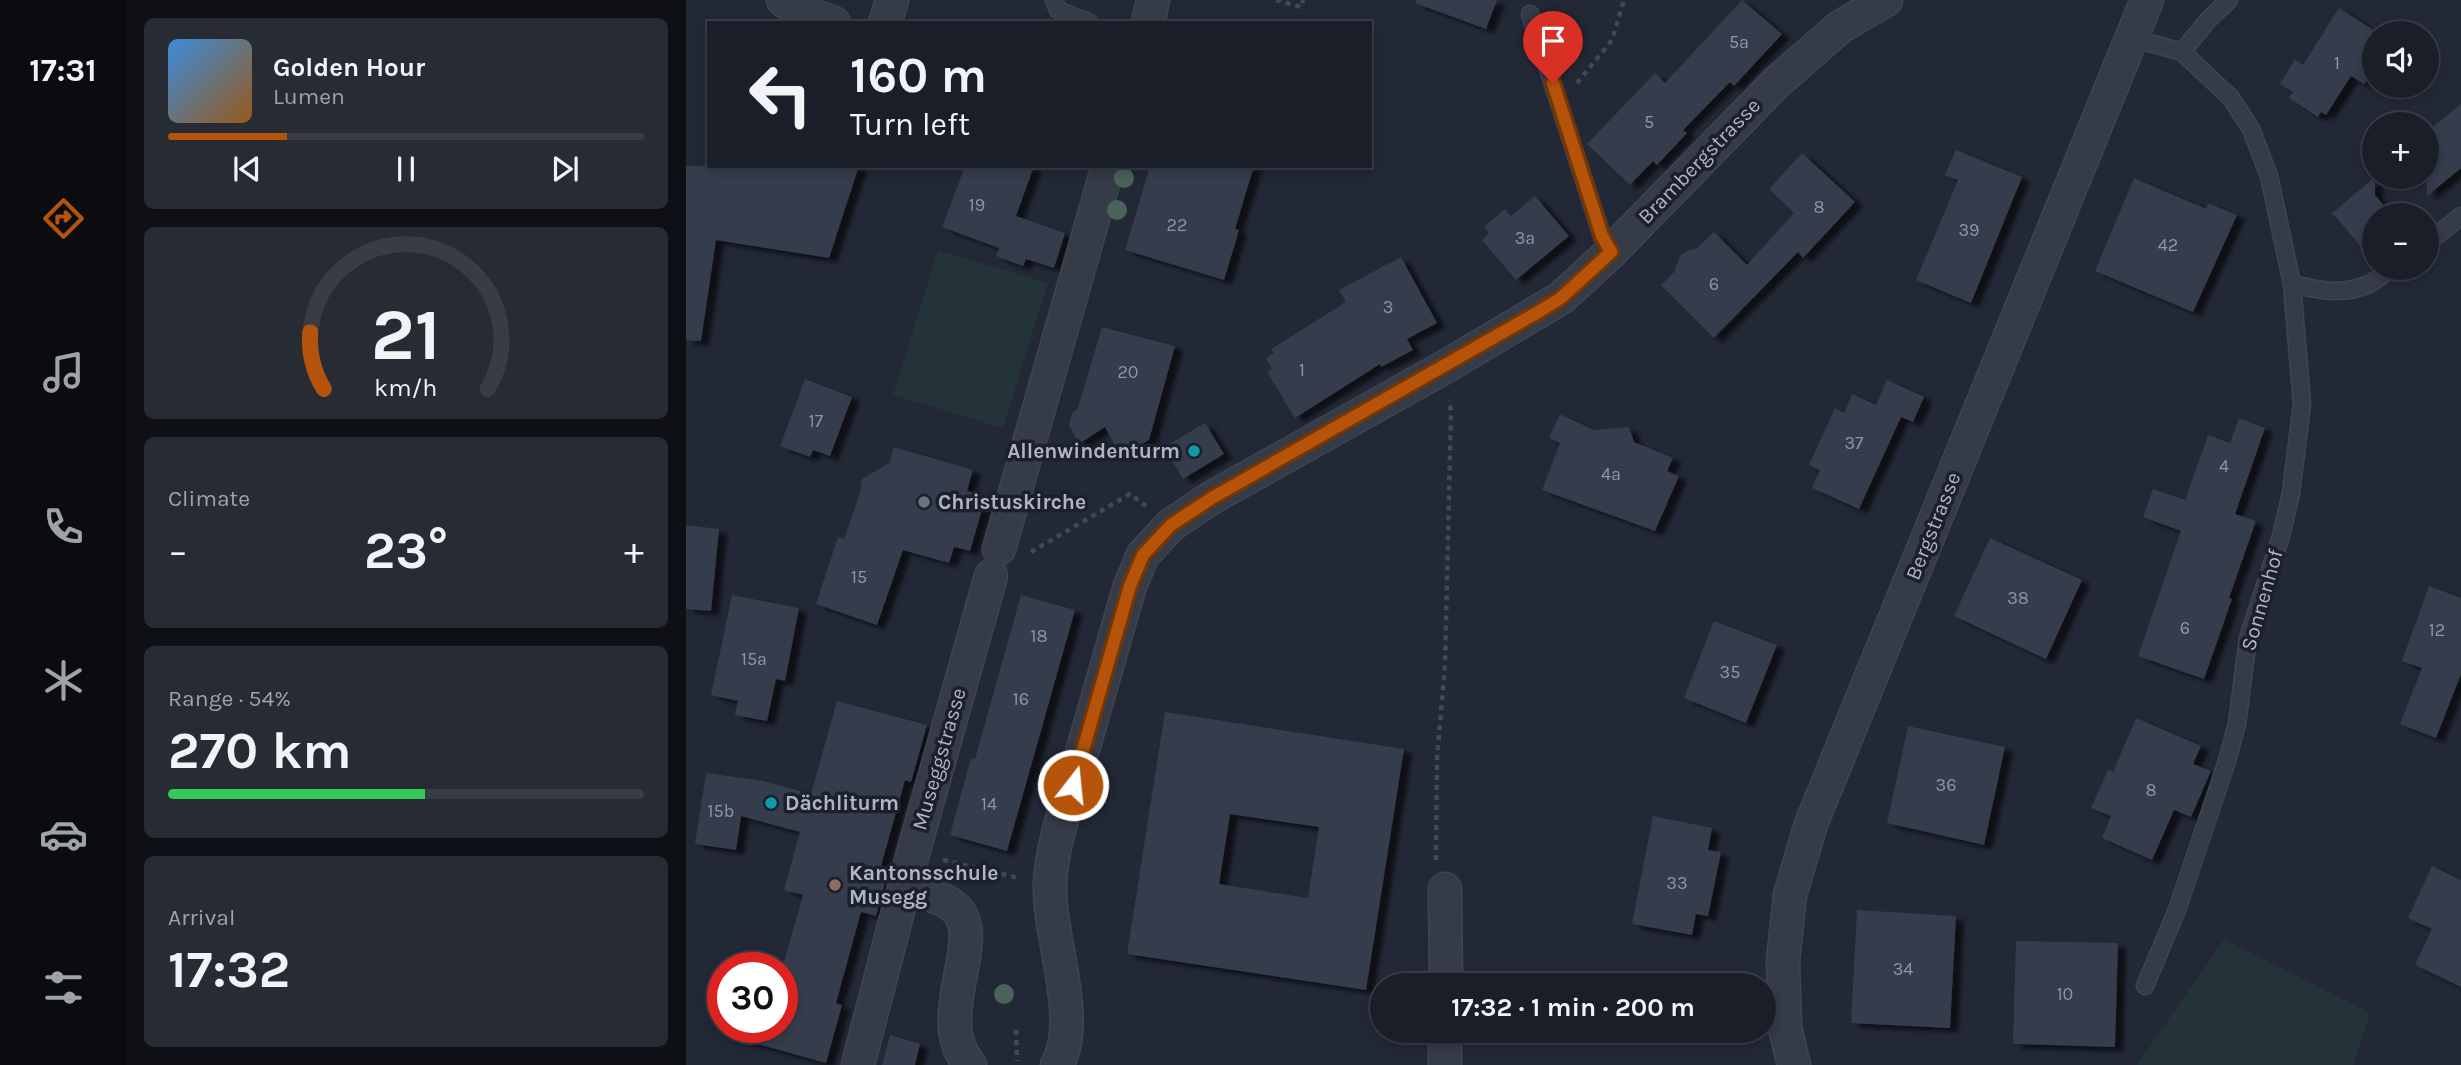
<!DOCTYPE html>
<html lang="en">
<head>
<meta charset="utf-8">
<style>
  :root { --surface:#1a1e28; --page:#272b34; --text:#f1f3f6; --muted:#9fa2a8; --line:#383c45; --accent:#b45309 }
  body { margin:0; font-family:Karla,sans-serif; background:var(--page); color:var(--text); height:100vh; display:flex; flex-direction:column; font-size:26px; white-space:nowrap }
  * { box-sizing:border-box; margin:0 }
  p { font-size:23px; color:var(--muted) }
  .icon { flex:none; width:38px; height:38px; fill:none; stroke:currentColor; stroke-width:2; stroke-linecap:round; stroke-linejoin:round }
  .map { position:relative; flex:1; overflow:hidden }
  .side { display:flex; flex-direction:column; gap:18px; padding:18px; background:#0e1016; width:560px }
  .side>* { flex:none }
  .hud { position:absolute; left:21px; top:21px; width:665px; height:147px; border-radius:0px; box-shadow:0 4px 10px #0003,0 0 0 2px var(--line); background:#1a1e28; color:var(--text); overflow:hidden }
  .tools { position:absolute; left:1676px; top:21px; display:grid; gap:14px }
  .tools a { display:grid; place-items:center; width:77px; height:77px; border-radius:50%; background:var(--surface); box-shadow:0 4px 10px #0003,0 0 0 2px var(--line); font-size:35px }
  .speed { position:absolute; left:21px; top:952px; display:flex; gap:14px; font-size:35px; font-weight:700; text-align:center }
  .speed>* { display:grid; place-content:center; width:91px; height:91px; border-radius:50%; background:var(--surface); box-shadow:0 4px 10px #0003,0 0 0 2px var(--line); line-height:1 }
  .speed .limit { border:10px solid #d22; background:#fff; color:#111 }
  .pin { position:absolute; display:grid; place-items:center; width:60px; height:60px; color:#fff; margin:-72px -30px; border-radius:50% 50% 50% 0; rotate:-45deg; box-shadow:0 0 7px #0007 }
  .pin .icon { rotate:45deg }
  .me { position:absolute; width:77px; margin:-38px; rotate:16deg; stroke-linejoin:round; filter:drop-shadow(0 0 5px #0008) }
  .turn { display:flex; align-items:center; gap:24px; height:147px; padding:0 28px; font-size:32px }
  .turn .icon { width:91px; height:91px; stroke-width:2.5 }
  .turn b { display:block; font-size:49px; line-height:60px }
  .big { font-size:52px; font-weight:700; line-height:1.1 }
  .side .card { flex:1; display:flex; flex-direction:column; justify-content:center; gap:10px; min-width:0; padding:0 24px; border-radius:10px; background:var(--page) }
  .side .dial { align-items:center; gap:0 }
  .dial svg { height:182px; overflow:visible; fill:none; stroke:var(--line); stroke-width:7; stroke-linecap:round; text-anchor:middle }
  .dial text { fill:var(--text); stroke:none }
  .song { display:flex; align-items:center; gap:21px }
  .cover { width:84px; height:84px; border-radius:10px; background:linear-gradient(135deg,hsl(210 70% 55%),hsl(30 70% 35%)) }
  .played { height:7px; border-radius:4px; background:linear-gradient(90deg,var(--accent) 25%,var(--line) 25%) }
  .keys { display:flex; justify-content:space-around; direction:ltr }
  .heat { display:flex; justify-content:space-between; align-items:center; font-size:38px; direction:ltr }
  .charge { height:10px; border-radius:5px; background:linear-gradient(90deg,#34c759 54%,var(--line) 0) }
  .trip { position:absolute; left:684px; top:973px; width:406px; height:70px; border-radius:35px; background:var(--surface); box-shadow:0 4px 10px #0003,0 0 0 2px var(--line); font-weight:700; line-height:70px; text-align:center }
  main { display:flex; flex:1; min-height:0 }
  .dock { display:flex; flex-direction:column; width:126px; justify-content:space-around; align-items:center; background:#0a0c10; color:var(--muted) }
  .dock .icon { width:49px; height:49px }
  .dock .selected { color:var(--accent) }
  .dock b { font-size:32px; color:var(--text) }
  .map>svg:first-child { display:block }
</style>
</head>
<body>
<main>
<nav class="dock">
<b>17:31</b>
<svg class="icon selected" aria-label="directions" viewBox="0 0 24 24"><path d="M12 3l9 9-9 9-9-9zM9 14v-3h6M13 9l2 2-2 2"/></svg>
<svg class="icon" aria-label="music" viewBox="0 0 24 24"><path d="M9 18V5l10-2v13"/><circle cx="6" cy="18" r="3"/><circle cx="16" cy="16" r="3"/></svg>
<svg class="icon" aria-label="phone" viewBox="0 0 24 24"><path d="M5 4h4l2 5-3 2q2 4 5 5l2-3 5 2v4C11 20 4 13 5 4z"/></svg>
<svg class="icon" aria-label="climate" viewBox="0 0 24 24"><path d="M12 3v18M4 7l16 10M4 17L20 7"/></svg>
<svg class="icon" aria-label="car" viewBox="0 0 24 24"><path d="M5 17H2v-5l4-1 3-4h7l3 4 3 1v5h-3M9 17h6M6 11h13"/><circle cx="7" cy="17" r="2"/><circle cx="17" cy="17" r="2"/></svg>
<svg class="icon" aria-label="filters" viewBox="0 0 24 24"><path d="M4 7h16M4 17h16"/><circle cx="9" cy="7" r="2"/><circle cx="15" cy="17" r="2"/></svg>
</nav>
<section class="side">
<div class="card">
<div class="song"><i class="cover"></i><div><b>Golden Hour</b><p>Lumen</p></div></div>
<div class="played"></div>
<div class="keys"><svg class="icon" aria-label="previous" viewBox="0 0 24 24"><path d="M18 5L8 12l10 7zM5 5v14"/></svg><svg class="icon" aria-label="pause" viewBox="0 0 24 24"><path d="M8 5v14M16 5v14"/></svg><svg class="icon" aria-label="next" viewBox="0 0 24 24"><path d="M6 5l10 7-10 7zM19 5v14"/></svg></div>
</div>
<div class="card dial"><svg viewBox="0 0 100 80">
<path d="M14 69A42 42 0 1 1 86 69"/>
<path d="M14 69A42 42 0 0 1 8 44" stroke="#b45309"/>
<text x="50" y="56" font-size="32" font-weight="700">21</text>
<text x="50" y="72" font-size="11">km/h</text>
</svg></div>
<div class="card"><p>Climate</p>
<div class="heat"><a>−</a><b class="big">23°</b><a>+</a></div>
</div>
<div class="card"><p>Range · 54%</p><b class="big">270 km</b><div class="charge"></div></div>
<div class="card"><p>Arrival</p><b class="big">17:32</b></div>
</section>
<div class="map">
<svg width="1775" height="1065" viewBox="0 0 1775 1065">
  <defs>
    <filter id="shadow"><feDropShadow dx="8" dy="4.5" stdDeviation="2" flood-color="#0009"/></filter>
  </defs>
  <rect width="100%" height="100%" fill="#222836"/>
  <g fill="#243338">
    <polygon points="252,250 362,283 317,428 207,395"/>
    <polygon points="1538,939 1684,1013 1667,1065 1451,1065"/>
  </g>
  <g fill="#343c4d" fill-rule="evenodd" filter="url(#shadow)">
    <polygon points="730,0 811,0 800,29 729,3"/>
    <polygon points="1056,0 1096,34 1048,86 1044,82 997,130 1001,133 971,165 967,161 944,185 901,144 969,73 979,83"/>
    <polygon points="1653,8 1689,31 1689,68 1678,84 1665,76 1640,115 1635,112 1632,117 1603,98 1607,92 1594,84 1609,59 1617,65"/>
    <polygon points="1775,104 1775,168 1741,196 1741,132"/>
    <polygon points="1270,150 1336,177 1285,303 1230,280 1272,180 1259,175"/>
    <polygon points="1116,153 1169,202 1117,258 1112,252 1028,338 975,285 988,272 994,256 1003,250 1010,249 1028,232 1061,265 1108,213 1083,189"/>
    <polygon points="0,166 173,166 143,258 30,240 15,341 0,340"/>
    <polygon points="279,166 348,166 330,216 379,233 368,268 340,259 337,266 310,256 313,248 256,227"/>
    <polygon points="464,166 568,166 549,229 553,230 538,280 439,250"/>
    <polygon points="1689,177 1689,195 1706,215 1689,215 1689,263 1648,215 1644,215"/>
    <polygon points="1448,178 1520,209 1522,203 1551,215 1507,312 1409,271"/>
    <polygon points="849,196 883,236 830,280 796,240 803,233 798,227 819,209 825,216"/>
    <polygon points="715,257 751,323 721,339 727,350 695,367 694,364 609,418 581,372 586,369 580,358 588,353 585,349 660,302 653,290"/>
    <polygon points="416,327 489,346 463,440 442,453 431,450 419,427 393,444 383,425 386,413 392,408"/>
    <polygon points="119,379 166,397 144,456 127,450 124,457 94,446"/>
    <polygon points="1201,380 1238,397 1227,422 1215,417 1173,509 1126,488 1134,470 1123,465 1149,408 1158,413 1166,394 1190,405"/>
    <polygon points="874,414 908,430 943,427 948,442 987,458 981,471 993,476 969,531 856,490 874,443 863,438"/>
    <polygon points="1553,418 1579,428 1549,514 1570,521 1543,598 1546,599 1518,679 1452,656 1495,531 1457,517 1467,489 1499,500 1522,435 1544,443"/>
    <polygon points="519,423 538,454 497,479 478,447"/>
    <polygon points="208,447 287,470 281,491 300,496 284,551 268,547 263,563 217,550 191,625 130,604 152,537 158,539 174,493 176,479 203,463"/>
    <polygon points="0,525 33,529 25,611 0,609"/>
    <polygon points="1304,538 1396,580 1360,659 1268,616"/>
    <polygon points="1743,586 1775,598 1775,674 1750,738 1714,724 1736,668 1716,661"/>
    <polygon points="46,595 113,608 99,681 90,679 81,721 49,715 52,701 25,695"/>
    <polygon points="335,595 389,610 321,851 264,835 285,758 289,759"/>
    <polygon points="1028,621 1091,645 1060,723 998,698"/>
    <polygon points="151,701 241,725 225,782 219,780 192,877 200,879 190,916 175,912 150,1003 156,1005 140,1063 39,1035 40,1027 96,1027 96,969 117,895 98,890 114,832 55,816 50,850 9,844 20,773 78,781 125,794"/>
    <path d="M479,712L718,749L680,990L441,954ZM544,814L633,827L622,898L533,884Z"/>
    <polygon points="1450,718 1515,746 1507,764 1525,771 1505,817 1488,810 1466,860 1416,838 1425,816 1405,808 1422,770 1427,772"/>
    <polygon points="1222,726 1319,747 1298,845 1201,823"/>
    <polygon points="967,816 1026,828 1022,850 1035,852 1022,916 1010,914 1006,935 946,924"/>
    <polygon points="1746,866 1775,880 1775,987 1729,965 1746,929 1722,918"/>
    <polygon points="1171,910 1270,916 1264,1028 1165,1023"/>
    <polygon points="1330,941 1432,943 1429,1047 1327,1044"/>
    <polygon points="204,1035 234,1044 229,1065 196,1065"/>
  </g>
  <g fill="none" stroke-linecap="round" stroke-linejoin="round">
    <defs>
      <g id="lane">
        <polyline points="368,0 372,10 404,23"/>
        <polyline points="844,14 916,236 925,252"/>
        <path d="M1446,38L1496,52L1545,98L1565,129L1583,176L1606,284C1631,290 1657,296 1683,284C1691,280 1699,273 1706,268"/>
        <polyline points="1496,52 1522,20 1543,0"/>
        <polyline points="1741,243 1775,216"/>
        <polyline points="1459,986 1491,910 1541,761 1551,724 1562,638 1595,536 1605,493 1616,404 1606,284"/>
      </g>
      <g id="street">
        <polyline points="97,0 113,11 148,23"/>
        <polyline points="199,23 206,0"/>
        <polyline points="462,23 467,0"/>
        <polyline points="313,549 422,166"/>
        <path d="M218,886C234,892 255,896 268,907C304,937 242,1017 284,1065"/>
        <polyline points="759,889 760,985"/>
        <polyline points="172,1065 227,853 305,576"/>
        <path d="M371,1065C397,1019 362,937 364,883C366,844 380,807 391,770C409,708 426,647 444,586L457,555L485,525L525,498L757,368L875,298L925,252L1091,82L1154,27L1200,0"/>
        <polyline points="759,1065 759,1031"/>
        <polyline points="1108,1065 1099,1028 1097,960 1104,895 1125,824 1461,0"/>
      </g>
    </defs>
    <use href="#lane" stroke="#3f4450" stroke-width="19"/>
    <use href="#street" stroke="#3f4450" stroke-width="35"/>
    <g stroke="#3d4c50" stroke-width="4.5" stroke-dasharray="5 5" stroke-linecap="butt">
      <polyline points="590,0 615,7 617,0"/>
      <polyline points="891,83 926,40 938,0"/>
      <polyline points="345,552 444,494 460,506"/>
      <polyline points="257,860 333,878"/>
      <polyline points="750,860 751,759 759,665 765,411 763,400"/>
      <polyline points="330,1030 331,1061"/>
    </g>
    <use href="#lane" stroke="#353b47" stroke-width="16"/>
    <use href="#street" stroke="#353b47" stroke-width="32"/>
  </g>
  <g fill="#49625a">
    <circle cx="438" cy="178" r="10"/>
    <circle cx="431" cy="210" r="10"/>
    <circle cx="318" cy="994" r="10"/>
  </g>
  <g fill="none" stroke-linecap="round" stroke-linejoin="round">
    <defs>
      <polyline id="route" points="387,785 444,586 457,555 485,525 526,498 854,311 875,298 925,252 916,236 867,83"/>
    </defs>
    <use href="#route" stroke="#753606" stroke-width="18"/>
    <use href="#route" stroke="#b45309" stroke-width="12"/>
  </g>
  <g fill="#0f9aa8" stroke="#1b202c" stroke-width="2.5">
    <circle cx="508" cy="451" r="7"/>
    <circle cx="85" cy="803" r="7"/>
  </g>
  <circle fill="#6b7280" stroke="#1b202c" stroke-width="2.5" cx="238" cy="502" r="7"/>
  <circle fill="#8d6e63" stroke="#1b202c" stroke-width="2.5" cx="149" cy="885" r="7"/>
  <g text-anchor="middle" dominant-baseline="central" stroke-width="7" stroke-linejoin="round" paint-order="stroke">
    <g font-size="18" fill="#8f95a4">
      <text x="1053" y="42">5a</text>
      <text x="1651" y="63">1</text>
      <text x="963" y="122">5</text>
      <text x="291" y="205">19</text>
      <text x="1133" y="207">8</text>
      <text x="491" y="225">22</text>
      <text x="1283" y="230">39</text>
      <text x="839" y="238">3a</text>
      <text x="1482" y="245">42</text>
      <text x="1028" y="284">6</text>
      <text x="702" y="307">3</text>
      <text x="616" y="370">1</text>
      <text x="442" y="372">20</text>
      <text x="130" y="421">17</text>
      <text x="1168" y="443">37</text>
      <text x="1538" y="466">4</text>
      <text x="925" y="474">4a</text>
      <text x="173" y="577">15</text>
      <text x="1332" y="598">38</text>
      <text x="1499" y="628">6</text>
      <text x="1751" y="630">12</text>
      <text x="353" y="636">18</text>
      <text x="68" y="659">15a</text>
      <text x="1044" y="672">35</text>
      <text x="335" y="699">16</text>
      <text x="1260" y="785">36</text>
      <text x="1465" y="790">8</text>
      <text x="303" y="804">14</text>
      <text x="35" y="811">15b</text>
      <text x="991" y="883">33</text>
      <text x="1217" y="969">34</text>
      <text x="1379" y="994">10</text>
    </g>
    <g font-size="21" fill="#b0b5c3" stroke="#1b202c">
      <text transform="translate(1013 161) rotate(-46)">Brambergstrasse</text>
      <text transform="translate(1247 526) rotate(-68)">Bergstrasse</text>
      <text transform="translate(1576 600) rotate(-74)">Sonnenhof</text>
      <text transform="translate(253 759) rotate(-74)">Museggstrasse</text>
    </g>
    <g font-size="21" font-weight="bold" fill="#b0b5c3" stroke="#1b202c" text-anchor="start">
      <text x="494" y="451" text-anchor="end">Allenwindenturm</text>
      <text x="252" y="502">Christuskirche</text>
      <text x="99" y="803">Dächliturm</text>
      <text x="163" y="873">Kantonsschule<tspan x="163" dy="24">Musegg</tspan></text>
    </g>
  </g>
</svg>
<div class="tools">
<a><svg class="icon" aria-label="sound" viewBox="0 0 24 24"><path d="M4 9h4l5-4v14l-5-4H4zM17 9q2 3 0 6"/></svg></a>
<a>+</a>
<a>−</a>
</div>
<div class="speed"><div class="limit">30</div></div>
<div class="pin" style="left:867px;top:83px;background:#d93025"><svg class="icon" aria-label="arrive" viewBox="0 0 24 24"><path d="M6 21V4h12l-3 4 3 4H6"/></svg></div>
<svg class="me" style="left:387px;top:785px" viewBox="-20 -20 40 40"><circle r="17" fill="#b45309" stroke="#fff" stroke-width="3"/><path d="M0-11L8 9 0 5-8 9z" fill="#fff"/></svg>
<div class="trip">17:32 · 1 min · 200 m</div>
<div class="hud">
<div class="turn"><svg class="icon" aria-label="left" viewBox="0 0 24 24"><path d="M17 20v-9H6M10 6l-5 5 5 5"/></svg><div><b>160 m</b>Turn left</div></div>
</div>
</div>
</main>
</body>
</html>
